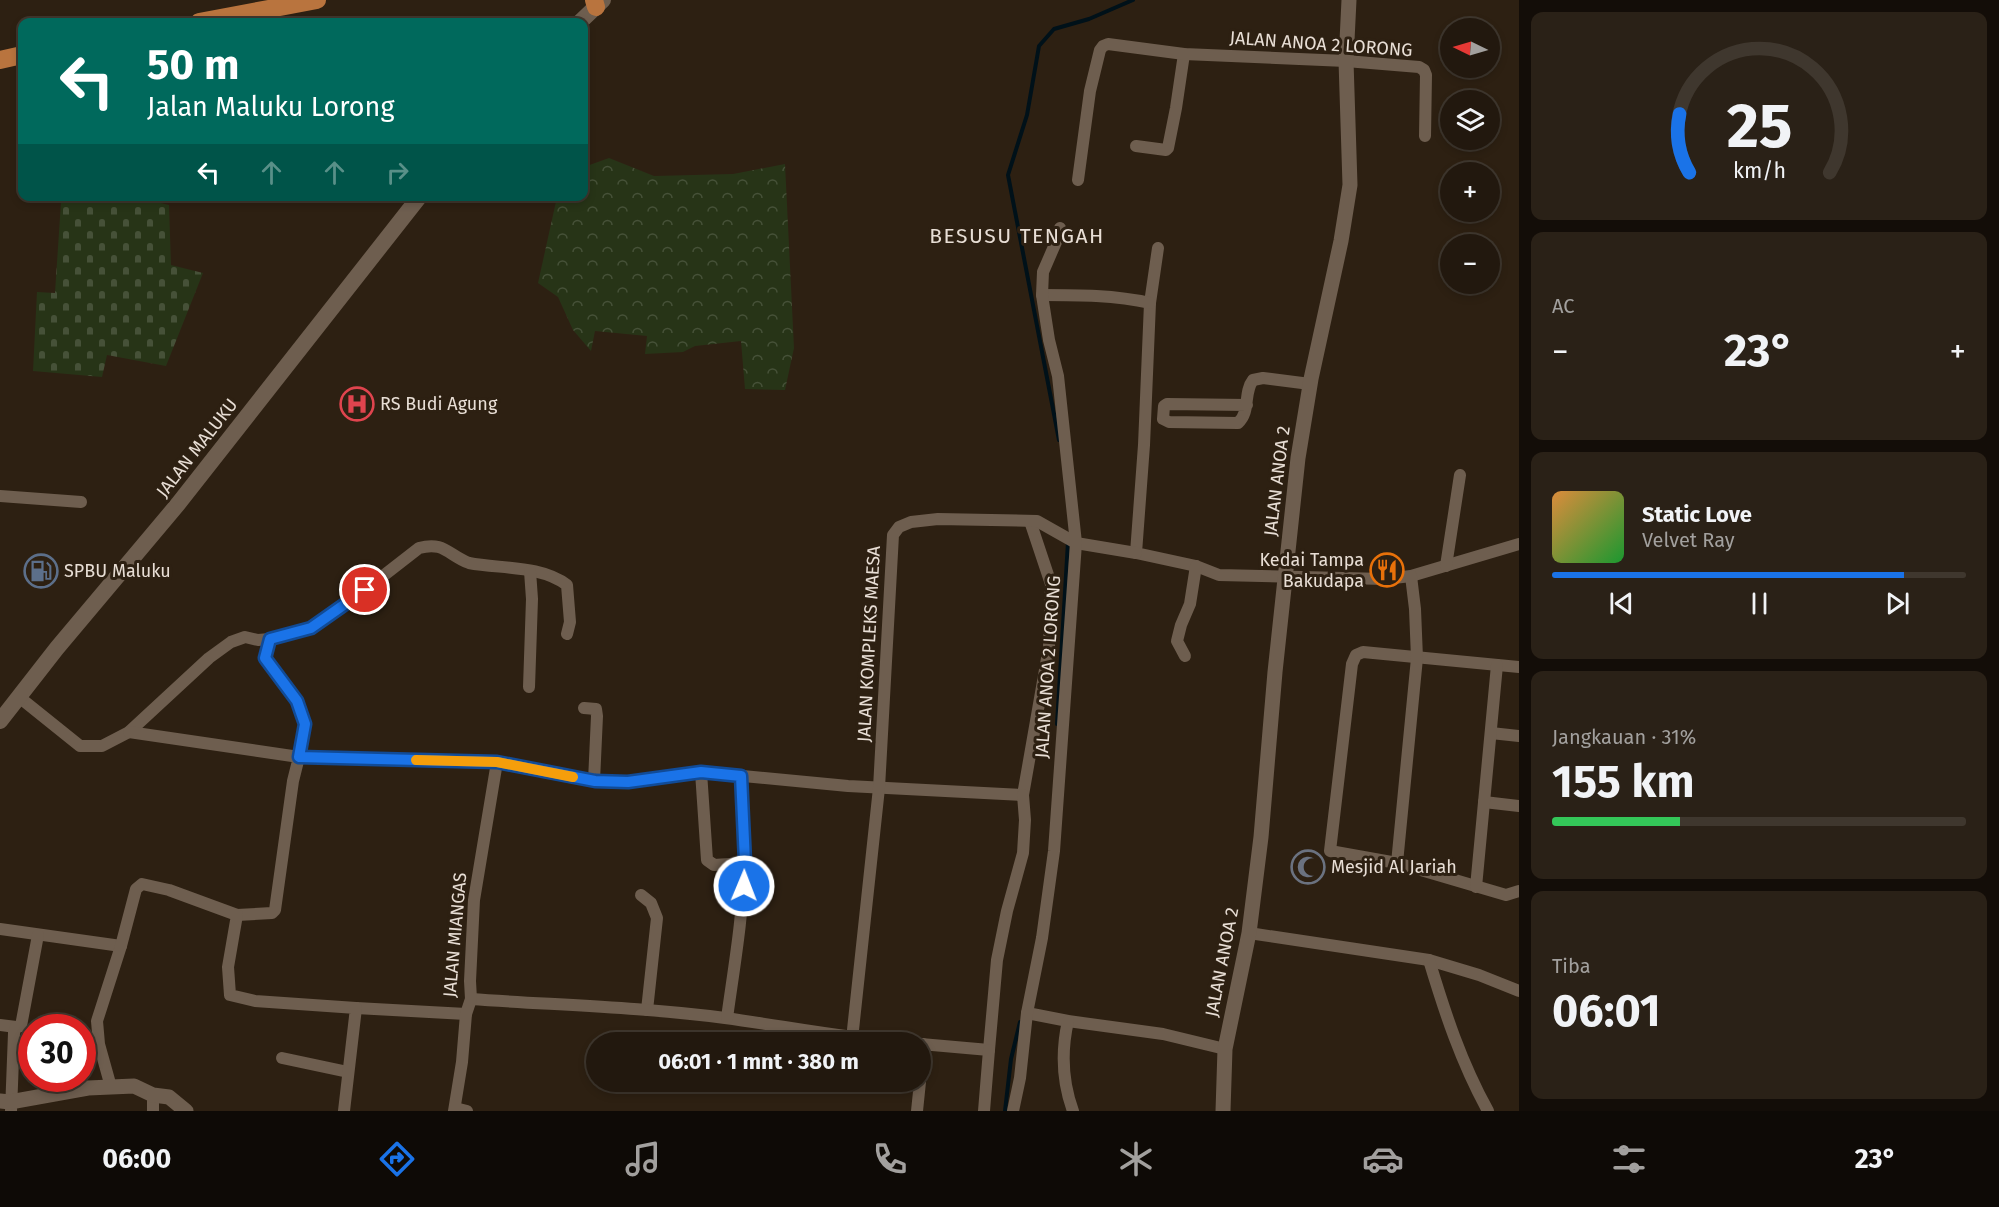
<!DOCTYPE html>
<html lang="id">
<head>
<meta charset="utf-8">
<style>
  :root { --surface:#22180e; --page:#2a2117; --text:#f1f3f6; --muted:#a2a09e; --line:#3f372e; --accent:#1a73e8 }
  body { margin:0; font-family:"Fira Sans",sans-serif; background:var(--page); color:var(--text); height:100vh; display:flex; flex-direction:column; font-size:22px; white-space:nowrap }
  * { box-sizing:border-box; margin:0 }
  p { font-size:20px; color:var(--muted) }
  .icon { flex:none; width:33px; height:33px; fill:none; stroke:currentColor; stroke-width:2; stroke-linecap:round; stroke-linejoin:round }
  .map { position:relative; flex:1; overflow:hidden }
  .side { display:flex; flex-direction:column; gap:12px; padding:12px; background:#130d08; width:480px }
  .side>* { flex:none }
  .hud { position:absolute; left:18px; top:18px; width:570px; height:183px; border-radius:12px; box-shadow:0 3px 9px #0003,0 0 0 2px var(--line); background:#00695c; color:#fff; overflow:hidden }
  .needle { width:39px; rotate:275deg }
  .tools { position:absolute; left:1440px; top:18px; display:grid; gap:12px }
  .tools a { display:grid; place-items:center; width:60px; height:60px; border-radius:50%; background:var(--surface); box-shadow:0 3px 9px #0003,0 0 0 2px var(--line); font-size:30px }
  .speed { position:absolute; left:18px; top:1014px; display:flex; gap:12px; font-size:30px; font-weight:700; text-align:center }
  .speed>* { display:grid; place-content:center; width:78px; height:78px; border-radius:50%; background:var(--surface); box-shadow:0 3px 9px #0003,0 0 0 2px var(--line); line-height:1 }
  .speed .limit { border:9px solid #d22; background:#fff; color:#111 }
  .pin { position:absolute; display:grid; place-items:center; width:51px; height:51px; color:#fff; margin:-26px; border:3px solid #fff; border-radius:50%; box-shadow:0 2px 6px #0007 }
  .me { position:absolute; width:66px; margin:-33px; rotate:1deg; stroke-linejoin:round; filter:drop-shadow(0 0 4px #0008) }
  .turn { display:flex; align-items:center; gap:21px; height:126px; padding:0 30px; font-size:27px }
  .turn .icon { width:78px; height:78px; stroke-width:2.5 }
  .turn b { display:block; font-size:42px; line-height:51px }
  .lanes { display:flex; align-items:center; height:57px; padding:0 30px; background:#0003; justify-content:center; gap:30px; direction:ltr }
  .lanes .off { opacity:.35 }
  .big { font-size:45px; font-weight:700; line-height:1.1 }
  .side .card { flex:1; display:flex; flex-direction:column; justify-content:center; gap:9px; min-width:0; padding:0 21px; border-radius:12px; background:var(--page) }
  .side .dial { align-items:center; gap:0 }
  .dial svg { height:156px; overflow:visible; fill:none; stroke:var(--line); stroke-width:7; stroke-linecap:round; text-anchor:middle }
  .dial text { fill:var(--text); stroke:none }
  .song { display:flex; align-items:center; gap:18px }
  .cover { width:72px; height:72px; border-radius:9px; background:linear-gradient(135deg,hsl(30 70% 55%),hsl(130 70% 35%)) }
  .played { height:6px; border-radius:3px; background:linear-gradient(90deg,var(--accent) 85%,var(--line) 85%) }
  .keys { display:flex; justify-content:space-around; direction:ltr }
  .heat { display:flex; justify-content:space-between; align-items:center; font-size:33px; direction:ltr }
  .charge { height:9px; border-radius:4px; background:linear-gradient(90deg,#34c759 31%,var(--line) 0) }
  .trip { position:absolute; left:586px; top:1032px; width:345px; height:60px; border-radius:30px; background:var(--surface); box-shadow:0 3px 9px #0003,0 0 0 2px var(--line); font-weight:700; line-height:60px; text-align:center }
  .dock { display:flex; height:96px; justify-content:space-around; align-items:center; background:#0e0a06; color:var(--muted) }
  .dock .icon { width:42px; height:42px }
  .dock .on { color:var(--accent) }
  .dock b { font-size:27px; color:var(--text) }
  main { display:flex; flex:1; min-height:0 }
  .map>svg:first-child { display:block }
</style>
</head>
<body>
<main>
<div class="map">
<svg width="1519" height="1111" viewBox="0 0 1519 1111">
  <defs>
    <pattern id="forest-crowns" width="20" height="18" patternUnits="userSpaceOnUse" patternTransform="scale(1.5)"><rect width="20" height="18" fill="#273417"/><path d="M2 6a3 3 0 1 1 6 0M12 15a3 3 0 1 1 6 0" fill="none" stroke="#465138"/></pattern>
    <pattern id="cemetery-stones" width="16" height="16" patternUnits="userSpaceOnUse" patternTransform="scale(1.5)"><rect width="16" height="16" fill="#273417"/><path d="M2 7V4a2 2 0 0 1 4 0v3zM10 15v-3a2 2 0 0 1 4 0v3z" fill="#465138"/></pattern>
  </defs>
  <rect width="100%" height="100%" fill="#2d2012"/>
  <polygon fill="url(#forest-crowns)" points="609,158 654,176 733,174 785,164 794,348 785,390 745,389 741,341 695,346 683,352 645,354 647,336 595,331 591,351 573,330 558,297 538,283 557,197 584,196 584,167"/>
  <polygon fill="url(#cemetery-stones)" points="132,196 169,205 171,265 203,273 166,366 107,355 102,377 33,371 37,292 55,293 61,202 94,201 96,197"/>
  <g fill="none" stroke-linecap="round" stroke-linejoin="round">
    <g stroke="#001119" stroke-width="4">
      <polyline points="1059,440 1008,175 1027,115 1039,46 1054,29 1089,19 1133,0"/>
      <polyline points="1057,724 1068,542"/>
      <polyline points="1005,1111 1011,1059 1020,1022"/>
    </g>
    <g stroke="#6e5e4f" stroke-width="12">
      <polyline points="1136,146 1166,150 1168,148 1176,108 1184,54"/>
      <polyline points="1078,180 1090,91 1100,50 1103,46 1108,44 1184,54 1346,61 1419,67 1424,70 1426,75 1425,136"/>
      <polyline points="1158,248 1150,303 1144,445 1136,553 1196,566 1219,575 1385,579 1411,576 1519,544"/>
      <path d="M1042,295C1078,295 1115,295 1150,303"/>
      <path d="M1247,405L1167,404L1164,406L1163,419L1169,422L1238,423C1251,411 1243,393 1253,380L1263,378L1310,384"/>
      <polyline points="0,496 81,502"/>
      <polyline points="1446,566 1460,475"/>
      <path d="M270,639L311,628L347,604L419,548C444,541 448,555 469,563C500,569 541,565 567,585L570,622L567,634"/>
      <polyline points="1185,656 1177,641 1181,625 1190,604 1196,566"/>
      <polyline points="1519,667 1363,652 1356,655 1352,664 1330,851 1397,863 1506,895 1519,891"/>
      <polyline points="529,687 532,599 530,571"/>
      <polyline points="19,697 80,746 102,746 129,732 209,658 231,642 245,637 258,640 270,639 265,658 297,701 305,724 299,757 497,762 595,781 628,782 701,772 848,786 1023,795 1049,647 1051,584 1030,521"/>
      <polyline points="584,708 596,709 597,716 594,781"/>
      <polyline points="129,732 299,757 293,781 275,910 272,913 237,915"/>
      <polyline points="1491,733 1519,736"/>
      <polyline points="701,772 707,860 714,865 745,863"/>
      <polyline points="1484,802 1519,806"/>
      <polyline points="1397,863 1417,658 1415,609 1411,576"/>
      <polyline points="1476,887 1497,665"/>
      <polyline points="641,895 651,903 657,918 647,1010"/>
      <polyline points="0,929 121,946"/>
      <polyline points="1249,933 1429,960 1479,975 1519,991"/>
      <path d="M1429,960C1445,1013 1461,1062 1488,1111"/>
      <path d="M471,999C555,1005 641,1007 725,1018C784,1026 842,1038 901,1042"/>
      <polyline points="356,1008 466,1014"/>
      <polyline points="1027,1013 1068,1021 1163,1034 1225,1049"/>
      <path d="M727,1018C734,967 743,917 744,865C745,836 742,806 741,776"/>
      <path d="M1068,1021C1061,1052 1062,1081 1073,1111"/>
      <polyline points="0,1025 16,1027"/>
      <polyline points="852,1039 879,788 893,535 899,527 911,522 938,519 1037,521 1076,543 1136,553"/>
      <polyline points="921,1044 989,1050 997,960 1007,911 1023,853 1025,820 1023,795"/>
      <polyline points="282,1058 348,1072"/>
      <polyline points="921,1068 923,1044"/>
      <polyline points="111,1087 99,1044 97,1021 121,946 136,889 142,884 169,890 237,915 228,967 230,995 255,1001 356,1008 344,1111"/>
      <polyline points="153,1095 153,1111"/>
      <polyline points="455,1108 467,1111"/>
      <polyline points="11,1111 14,1033 16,1027 21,1026 38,935"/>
      <polyline points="454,1111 462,1062 466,1014 471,999 470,981 474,900 497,762"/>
      <polyline points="917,1111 920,1082"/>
      <polyline points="984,1111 989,1050"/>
      <polyline points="1013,1111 1020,1078 1027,1013 1042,938 1054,851 1076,543 1058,376 1049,340 1042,295 1043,272 1056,242 1060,228"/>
    </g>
    <g stroke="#6e5e4f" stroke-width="15">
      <polyline points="0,1101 10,1102 88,1088 134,1086 153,1095 169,1097 186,1111"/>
      <polyline points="1223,1111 1225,1049 1249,933 1261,837 1275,672 1298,458 1311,379 1341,241 1350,185 1346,61 1349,0"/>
    </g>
    <g stroke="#6e5e4f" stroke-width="16">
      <polyline points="580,22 603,0"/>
      <polyline points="0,721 57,648 178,504 420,196"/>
    </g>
    <g stroke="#b9743e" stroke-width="18">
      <polyline points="594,0 596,7"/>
      <polyline points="199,22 317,0"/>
      <polyline points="0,60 22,55"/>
    </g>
  </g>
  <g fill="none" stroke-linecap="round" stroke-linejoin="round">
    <defs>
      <polyline id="route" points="365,590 311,628 270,639 265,658 297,701 305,724 299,757 497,762 595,781 628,782 701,772 741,776 745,862 744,886"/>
    </defs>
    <use href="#route" stroke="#114b97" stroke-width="15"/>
    <use href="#route" stroke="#1a73e8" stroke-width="10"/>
    <polyline stroke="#f59e0b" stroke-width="10" points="416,760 497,762 573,777"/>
  </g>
  <defs>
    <symbol id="hospital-ring" viewBox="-11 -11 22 22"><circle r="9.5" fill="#2d2012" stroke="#e0444e" stroke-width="1.5"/><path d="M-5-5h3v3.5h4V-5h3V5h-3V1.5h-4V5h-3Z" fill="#e0444e"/></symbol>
    <symbol id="restaurant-ring" viewBox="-11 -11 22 22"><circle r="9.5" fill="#2d2012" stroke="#e8710a" stroke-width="1.5"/><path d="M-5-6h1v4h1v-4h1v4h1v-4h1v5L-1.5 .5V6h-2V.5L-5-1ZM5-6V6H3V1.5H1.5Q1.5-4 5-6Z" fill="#e8710a"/></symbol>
    <symbol id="fuel-ring" viewBox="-11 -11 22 22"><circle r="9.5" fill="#2d2012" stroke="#5c6f8a" stroke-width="1.5"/><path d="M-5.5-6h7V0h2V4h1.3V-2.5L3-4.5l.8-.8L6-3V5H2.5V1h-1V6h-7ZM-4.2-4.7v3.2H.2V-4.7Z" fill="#5c6f8a"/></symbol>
    <symbol id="mosque-ring" viewBox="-11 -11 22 22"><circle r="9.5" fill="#2d2012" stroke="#6b7280" stroke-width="1.5"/><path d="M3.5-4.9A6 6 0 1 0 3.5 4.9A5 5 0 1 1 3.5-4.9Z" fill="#6b7280"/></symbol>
  </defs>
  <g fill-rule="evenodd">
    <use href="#hospital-ring" x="338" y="385" width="38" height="38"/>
    <use href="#restaurant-ring" x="1368" y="551" width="38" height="38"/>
    <use href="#fuel-ring" x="22" y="552" width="38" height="38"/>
    <use href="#mosque-ring" x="1289" y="848" width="38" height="38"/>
  </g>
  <g text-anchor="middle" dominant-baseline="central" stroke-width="6" stroke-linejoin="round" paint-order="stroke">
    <g font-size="18" fill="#e8ded5" stroke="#2d2012">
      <text transform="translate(1321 44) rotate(4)">JALAN ANOA 2 LORONG</text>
      <text transform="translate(197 448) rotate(-52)">JALAN MALUKU</text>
      <text transform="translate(1277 481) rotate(-83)">JALAN ANOA 2</text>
      <text transform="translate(869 644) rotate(-87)">JALAN KOMPLEKS MAESA</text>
      <text transform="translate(1048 667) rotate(-86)">JALAN ANOA 2 LORONG</text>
      <text transform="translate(455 935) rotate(-85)">JALAN MIANGAS</text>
      <text transform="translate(1222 962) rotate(-79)">JALAN ANOA 2</text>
    </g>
    <g font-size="18" fill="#e8ded5" stroke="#2d2012" text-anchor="start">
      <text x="380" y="404">RS Budi Agung</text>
      <text x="1364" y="560" text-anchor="end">Kedai Tampa<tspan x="1364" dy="21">Bakudapa</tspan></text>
      <text x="64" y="571">SPBU Maluku</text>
      <text x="1331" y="867">Mesjid Al Jariah</text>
    </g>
    <g font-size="21" letter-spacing="1.5" fill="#e8ded5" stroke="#2d2012">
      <text x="1017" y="236">BESUSU TENGAH</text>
    </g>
  </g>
</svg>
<div class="tools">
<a><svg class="needle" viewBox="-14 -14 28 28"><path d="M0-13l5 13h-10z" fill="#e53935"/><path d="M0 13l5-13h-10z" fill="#a2a09e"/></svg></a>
<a><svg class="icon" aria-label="layers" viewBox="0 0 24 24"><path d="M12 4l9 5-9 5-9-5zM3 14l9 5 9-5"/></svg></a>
<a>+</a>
<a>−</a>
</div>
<div class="speed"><div class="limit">30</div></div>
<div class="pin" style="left:365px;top:590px;background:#d93025"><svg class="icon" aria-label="arrive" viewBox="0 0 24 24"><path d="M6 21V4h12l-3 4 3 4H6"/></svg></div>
<svg class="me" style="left:744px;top:886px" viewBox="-20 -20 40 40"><circle r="17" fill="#1a73e8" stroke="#fff" stroke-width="3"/><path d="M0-11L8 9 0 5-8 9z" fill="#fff"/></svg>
<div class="trip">06:01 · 1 mnt · 380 m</div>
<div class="hud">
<div class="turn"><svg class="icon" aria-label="left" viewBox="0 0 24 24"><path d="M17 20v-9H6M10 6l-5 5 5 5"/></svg><div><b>50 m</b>Jalan Maluku Lorong</div></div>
<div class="lanes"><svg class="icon" aria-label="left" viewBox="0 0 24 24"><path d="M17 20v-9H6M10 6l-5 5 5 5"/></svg><svg class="icon off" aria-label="ahead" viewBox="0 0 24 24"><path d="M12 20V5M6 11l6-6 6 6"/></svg><svg class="icon off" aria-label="ahead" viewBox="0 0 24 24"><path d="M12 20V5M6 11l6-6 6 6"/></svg><svg class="icon off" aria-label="right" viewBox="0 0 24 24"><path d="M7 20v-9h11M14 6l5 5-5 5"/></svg></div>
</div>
</div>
<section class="side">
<div class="card dial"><svg viewBox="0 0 100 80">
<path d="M14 69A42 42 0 1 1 86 69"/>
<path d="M14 69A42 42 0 0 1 9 39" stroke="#1a73e8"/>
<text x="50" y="56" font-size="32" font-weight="700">25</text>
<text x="50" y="72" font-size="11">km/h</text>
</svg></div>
<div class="card"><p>AC</p>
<div class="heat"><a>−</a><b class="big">23°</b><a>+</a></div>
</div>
<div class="card">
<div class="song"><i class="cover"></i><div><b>Static Love</b><p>Velvet Ray</p></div></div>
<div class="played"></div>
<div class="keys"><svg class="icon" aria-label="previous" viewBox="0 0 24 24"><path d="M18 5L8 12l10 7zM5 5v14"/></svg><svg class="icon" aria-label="pause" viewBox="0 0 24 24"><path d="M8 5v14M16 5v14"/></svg><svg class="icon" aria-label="next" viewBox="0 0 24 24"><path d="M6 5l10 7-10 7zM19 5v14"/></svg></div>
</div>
<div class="card"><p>Jangkauan · 31%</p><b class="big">155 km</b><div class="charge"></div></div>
<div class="card"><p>Tiba</p><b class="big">06:01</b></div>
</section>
</main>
<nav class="dock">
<b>06:00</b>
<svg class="icon on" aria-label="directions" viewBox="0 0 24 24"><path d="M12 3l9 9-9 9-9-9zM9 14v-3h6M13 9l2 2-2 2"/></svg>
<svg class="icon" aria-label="music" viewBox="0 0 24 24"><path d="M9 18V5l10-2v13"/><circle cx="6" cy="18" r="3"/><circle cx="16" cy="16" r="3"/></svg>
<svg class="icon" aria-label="phone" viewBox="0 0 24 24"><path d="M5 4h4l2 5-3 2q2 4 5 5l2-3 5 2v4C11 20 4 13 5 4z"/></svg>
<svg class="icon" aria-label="climate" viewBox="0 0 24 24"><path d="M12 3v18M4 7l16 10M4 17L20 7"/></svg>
<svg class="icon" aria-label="car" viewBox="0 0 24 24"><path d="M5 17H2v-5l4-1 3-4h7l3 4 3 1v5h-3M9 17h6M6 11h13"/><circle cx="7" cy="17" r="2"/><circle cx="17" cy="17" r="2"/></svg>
<svg class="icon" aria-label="filters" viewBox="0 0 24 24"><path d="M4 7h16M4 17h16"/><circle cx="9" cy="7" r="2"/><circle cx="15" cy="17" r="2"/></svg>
<b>23°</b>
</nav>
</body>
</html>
